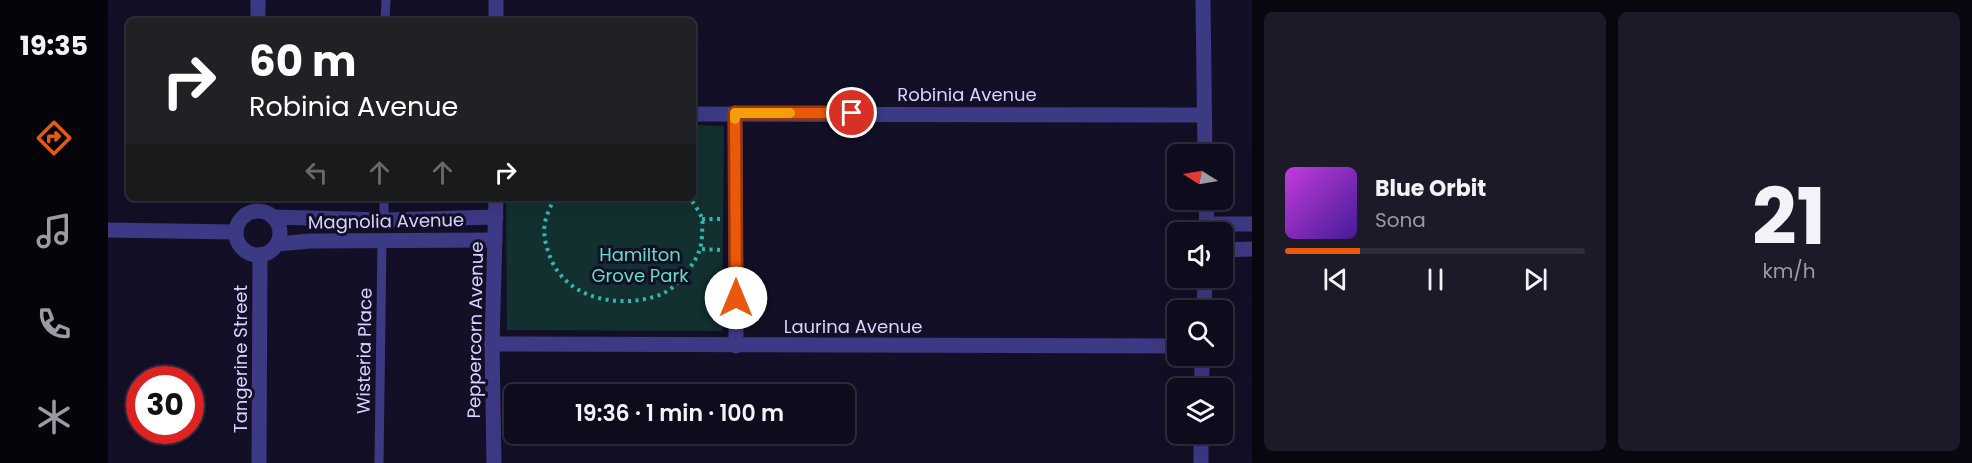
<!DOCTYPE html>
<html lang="en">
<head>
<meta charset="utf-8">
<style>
  :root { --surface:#0e0b1c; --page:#1c1929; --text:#f1f3f6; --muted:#9b9ba3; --line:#2e2b3b; --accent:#ea580c }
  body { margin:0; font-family:Poppins,sans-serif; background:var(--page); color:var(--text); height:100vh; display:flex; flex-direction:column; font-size:22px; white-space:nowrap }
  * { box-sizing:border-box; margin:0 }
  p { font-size:20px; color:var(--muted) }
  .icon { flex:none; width:33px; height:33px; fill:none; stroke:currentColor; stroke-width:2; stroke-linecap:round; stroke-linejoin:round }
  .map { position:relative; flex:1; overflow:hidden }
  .panel { display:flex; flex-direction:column; gap:12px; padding:12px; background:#08060f; width:720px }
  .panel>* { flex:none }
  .hud { position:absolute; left:18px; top:18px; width:570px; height:183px; border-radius:9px; box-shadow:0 6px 24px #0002,0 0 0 2px var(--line); background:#202124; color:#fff; overflow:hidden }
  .needle { width:39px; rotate:281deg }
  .fabs { position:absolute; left:1059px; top:144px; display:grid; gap:12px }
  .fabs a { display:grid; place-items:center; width:66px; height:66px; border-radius:9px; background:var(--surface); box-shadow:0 6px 24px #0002,0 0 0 2px var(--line); font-size:30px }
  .speed { position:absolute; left:18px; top:366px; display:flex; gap:12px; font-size:30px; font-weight:700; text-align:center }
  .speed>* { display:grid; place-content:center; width:78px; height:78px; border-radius:50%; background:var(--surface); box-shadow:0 6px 24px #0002,0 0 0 2px var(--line); line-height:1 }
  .speed .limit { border:9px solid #d22; background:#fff; color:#111 }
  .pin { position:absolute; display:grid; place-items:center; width:51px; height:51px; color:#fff; margin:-26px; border:3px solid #fff; border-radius:50%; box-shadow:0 2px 6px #0007 }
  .me { position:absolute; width:66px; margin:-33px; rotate:0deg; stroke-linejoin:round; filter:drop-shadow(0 0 4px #0008) }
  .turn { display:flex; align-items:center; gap:21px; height:126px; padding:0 24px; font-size:27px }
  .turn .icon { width:78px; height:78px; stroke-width:2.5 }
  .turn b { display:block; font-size:42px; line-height:51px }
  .lanes { display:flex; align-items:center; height:57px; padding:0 24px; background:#0003; justify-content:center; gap:30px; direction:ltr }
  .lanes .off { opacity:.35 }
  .panel .widget { flex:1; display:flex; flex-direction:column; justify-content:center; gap:9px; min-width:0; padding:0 21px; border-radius:9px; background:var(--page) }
  .panel .dial { align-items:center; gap:0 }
  .dial b { font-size:78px; line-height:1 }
  .song { display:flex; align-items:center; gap:18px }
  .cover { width:72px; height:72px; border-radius:9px; background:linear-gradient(135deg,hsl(290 70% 55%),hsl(260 70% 35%)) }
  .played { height:6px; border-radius:3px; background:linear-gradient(90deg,var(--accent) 25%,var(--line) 25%) }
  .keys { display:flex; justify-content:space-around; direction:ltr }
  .panel .tiles { flex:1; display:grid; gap:12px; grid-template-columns:repeat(2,1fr) }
  .trip { position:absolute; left:396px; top:384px; width:351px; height:60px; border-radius:9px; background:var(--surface); box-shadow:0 6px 24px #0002,0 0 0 2px var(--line); font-weight:600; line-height:60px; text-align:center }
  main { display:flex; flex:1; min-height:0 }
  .tab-bar { display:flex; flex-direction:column; width:108px; justify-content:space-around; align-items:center; background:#06040b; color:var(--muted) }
  .tab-bar .icon { width:42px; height:42px }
  .tab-bar .on { color:var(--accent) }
  .tab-bar b { font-size:27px; color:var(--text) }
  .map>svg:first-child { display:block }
</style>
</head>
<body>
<main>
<nav class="tab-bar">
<b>19:35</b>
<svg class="icon on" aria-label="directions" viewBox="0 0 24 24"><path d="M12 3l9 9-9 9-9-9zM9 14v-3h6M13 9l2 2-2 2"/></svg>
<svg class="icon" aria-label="music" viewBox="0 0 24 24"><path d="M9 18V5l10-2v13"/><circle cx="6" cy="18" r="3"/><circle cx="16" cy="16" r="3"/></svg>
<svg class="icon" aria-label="phone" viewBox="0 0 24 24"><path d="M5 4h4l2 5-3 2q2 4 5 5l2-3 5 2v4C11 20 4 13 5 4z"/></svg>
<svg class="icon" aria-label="climate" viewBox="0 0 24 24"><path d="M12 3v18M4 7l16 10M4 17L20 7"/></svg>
</nav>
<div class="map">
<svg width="1144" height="463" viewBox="0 0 1144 463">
  <rect width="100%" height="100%" fill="#130f26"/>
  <polygon fill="#12302f" points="585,125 616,126 614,331 399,330 398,198 585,198"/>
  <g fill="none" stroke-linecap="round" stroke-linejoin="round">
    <g stroke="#2fb8b0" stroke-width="4" stroke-dasharray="3 4.5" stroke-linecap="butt">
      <path d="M447,198C435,220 433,231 441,254C456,300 514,310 554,294C565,289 574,279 581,269C589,258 593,250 594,236C594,230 595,223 594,218C591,211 586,204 582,198"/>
      <polyline points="594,219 612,219"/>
      <polyline points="594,249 612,250"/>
    </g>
    <g stroke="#3d3a85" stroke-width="9">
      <polyline points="277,21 278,0"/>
      <polyline points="276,220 276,198"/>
      <polyline points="271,463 274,240"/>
    </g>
    <g stroke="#3d3a85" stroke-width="15">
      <polyline points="388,0 388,21"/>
      <polyline points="1095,0 1097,154"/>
      <polyline points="627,113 628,346"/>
      <polyline points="585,114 1096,115"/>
      <polyline points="1098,200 1099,232"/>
      <polyline points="165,217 276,220 388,217"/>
      <polyline points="1099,224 1144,224"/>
      <polyline points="0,230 128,232"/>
      <polyline points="169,244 202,241 387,240"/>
      <polyline points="1114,250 1144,249"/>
      <polyline points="1096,310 1097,278"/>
      <polyline points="384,344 1070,346"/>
      <polyline points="1091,356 1094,368 1093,388"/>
      <polyline points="386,463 384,344 388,198"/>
      <polyline points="1093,463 1093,434"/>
    </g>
    <g stroke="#3d3a85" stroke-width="15">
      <polyline points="150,21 150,0"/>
      <circle cx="150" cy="233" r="22"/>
      <polyline points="151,463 152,255"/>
    </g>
  </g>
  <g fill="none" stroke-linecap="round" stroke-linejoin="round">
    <defs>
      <polyline id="route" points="628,298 627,113 744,113"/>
    </defs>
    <use href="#route" stroke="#983908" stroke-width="15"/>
    <use href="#route" stroke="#ea580c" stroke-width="10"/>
    <polyline stroke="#f59e0b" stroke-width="10" points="627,119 627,113 682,113"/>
  </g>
  <g text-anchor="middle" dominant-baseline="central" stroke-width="6" stroke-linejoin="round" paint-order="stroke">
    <g font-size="18" fill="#d9d4ff" stroke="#130f26">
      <text x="859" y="94">Robinia Avenue</text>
      <text transform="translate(278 221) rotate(-1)">Magnolia Avenue</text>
      <text x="745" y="326">Laurina Avenue</text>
      <text transform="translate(367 330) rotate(-89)">Peppercorn Avenue</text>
      <text transform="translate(256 351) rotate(-89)">Wisteria Place</text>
      <text transform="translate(132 359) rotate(-90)">Tangerine Street</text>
    </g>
    <g font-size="18" fill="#5fe0c0" stroke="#130f26">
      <text x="532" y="254">Hamilton<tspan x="532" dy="21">Grove Park</tspan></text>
    </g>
  </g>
</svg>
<div class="fabs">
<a><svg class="needle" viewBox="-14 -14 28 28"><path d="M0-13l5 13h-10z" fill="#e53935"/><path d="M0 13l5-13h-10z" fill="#9b9ba3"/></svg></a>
<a><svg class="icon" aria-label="sound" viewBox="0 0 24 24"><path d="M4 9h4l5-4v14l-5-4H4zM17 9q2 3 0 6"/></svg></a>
<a><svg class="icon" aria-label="search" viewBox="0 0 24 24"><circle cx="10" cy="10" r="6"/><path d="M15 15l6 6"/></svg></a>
<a><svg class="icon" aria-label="layers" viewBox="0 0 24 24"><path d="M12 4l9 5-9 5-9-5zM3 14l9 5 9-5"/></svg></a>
</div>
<div class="speed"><div class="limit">30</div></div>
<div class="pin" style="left:744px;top:113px;background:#d93025"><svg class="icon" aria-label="arrive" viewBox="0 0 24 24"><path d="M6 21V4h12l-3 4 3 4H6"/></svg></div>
<svg class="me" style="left:628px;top:298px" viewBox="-20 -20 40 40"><circle r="19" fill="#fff"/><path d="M0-13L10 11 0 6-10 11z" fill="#ea580c"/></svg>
<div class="trip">19:36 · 1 min · 100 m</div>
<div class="hud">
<div class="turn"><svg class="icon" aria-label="right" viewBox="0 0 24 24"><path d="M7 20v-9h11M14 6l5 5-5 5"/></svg><div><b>60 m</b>Robinia Avenue</div></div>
<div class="lanes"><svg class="icon off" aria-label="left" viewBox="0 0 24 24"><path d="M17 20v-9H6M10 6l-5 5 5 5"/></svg><svg class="icon off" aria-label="ahead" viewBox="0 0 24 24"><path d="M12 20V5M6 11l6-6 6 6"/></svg><svg class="icon off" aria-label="ahead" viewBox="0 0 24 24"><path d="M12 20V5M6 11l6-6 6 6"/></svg><svg class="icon" aria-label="right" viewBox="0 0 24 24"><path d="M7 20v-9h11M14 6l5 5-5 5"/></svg></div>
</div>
</div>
<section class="panel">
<div class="tiles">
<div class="widget">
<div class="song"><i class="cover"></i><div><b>Blue Orbit</b><p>Sona</p></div></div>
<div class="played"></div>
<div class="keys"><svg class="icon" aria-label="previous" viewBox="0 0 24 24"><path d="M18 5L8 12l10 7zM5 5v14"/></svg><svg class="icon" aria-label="pause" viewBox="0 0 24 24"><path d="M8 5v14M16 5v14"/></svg><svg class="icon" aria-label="next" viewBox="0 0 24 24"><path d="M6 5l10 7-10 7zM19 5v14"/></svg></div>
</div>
<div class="widget dial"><b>21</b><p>km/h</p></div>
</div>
</section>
</main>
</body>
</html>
